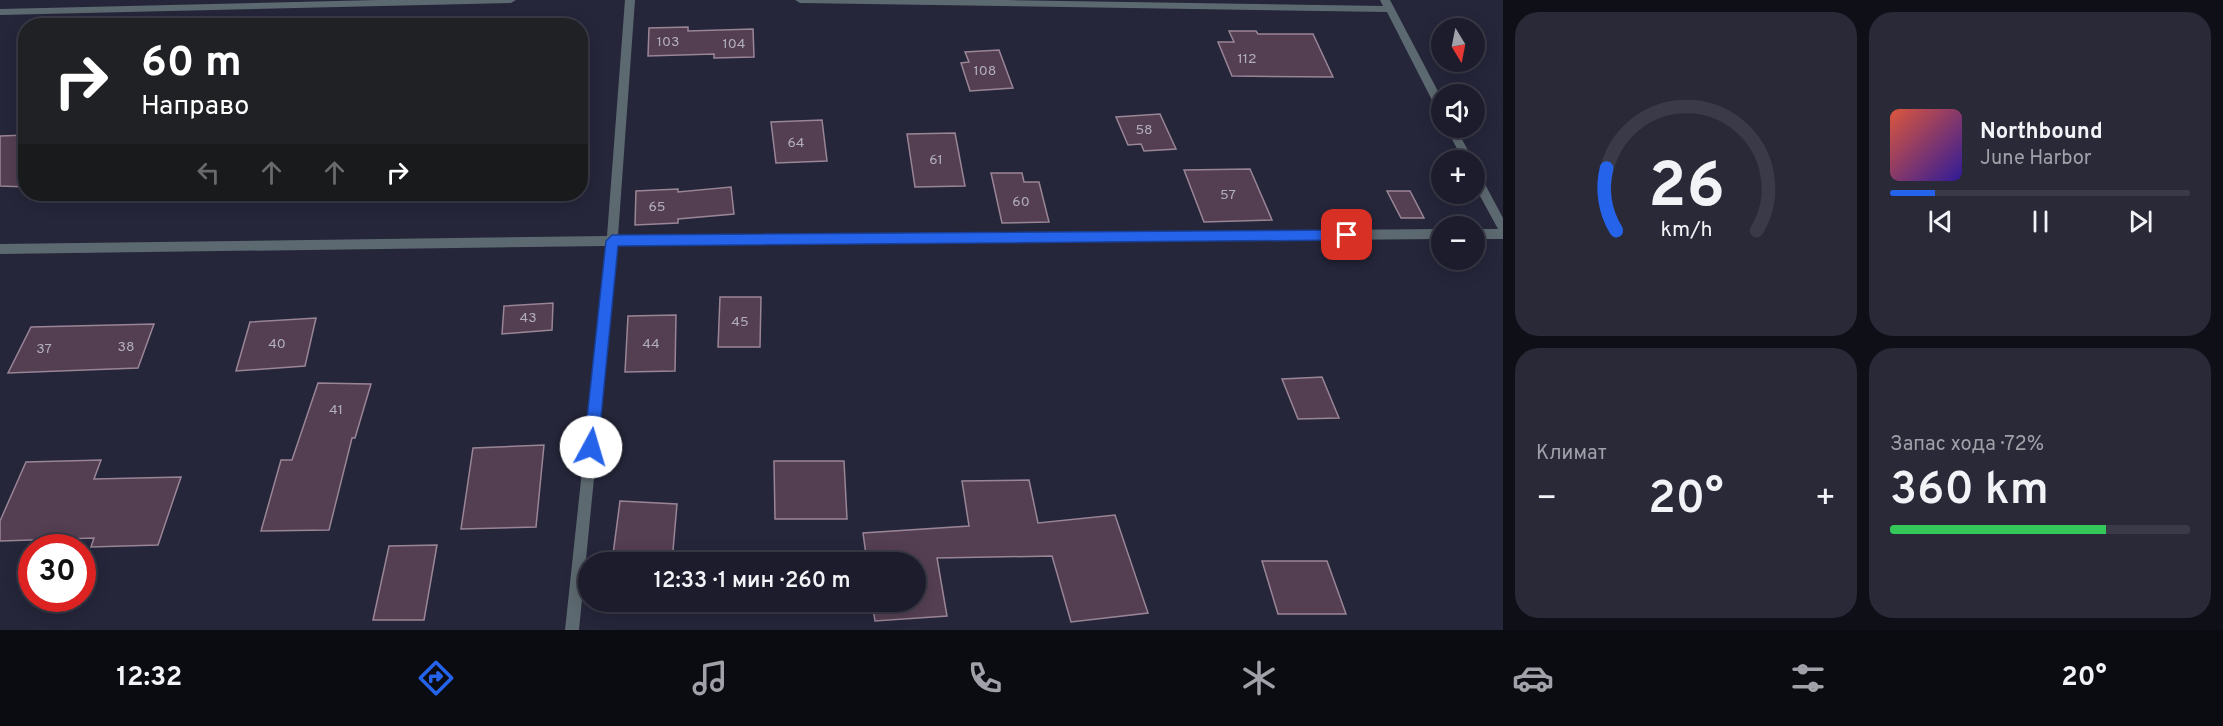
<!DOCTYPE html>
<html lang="ru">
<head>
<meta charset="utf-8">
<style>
  :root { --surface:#1c1c2c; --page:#292938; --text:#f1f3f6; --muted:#a0a1a9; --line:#3a3a48; --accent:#2563eb }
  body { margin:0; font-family:Overpass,sans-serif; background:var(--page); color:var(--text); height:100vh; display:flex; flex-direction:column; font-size:22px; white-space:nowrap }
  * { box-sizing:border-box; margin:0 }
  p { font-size:20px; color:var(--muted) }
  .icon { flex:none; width:33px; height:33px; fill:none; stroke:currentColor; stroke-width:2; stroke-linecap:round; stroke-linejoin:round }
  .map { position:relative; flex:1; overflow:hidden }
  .sheet { display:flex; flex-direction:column; gap:12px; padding:12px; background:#0f0f18; width:720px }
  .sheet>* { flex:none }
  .guide { position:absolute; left:18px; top:18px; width:570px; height:183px; border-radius:24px; box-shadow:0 3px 15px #0003,0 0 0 2px var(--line); background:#202124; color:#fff; overflow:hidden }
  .needle { width:39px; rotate:170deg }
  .fabs { position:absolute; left:1431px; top:18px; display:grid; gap:12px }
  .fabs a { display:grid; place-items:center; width:54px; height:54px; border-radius:50%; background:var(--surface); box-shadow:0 3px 15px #0003,0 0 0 2px var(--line); font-size:30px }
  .speed { position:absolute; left:18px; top:534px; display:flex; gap:12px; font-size:30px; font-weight:700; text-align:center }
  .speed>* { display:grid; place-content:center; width:78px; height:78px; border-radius:50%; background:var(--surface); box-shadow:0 3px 15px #0003,0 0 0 2px var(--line); line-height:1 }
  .speed .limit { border:9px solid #d22; background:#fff; color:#111 }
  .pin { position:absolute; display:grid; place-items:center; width:51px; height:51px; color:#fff; margin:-26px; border-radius:12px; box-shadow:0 3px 9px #0006 }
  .me { position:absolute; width:66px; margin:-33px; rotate:6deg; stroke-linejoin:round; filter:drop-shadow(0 0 4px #0008) }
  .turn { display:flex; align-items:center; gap:21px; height:126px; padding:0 24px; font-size:27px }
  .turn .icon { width:78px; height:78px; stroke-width:2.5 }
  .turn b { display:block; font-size:42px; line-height:51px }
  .lanes { display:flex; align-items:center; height:57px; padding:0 24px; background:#0003; justify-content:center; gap:30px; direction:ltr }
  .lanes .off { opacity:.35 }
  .big { font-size:45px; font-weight:600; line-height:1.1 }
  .sheet .tile { flex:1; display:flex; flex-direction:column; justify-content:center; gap:9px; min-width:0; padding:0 21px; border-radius:24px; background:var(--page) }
  .sheet .dial { align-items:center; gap:0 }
  .dial svg { height:156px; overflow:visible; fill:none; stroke:var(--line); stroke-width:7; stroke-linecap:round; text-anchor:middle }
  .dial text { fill:var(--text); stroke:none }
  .song { display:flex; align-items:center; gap:18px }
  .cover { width:72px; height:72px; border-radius:9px; background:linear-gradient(135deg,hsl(10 70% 55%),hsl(250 70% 35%)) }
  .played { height:6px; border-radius:3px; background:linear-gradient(90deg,var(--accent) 15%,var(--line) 15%) }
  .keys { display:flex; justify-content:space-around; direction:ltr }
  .heat { display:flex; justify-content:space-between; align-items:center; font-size:33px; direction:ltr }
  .charge { height:9px; border-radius:4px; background:linear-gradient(90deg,#34c759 72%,var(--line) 0) }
  .sheet .tiles { flex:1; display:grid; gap:12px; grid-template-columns:repeat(2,1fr) }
  .trip { position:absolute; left:578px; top:552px; width:348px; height:60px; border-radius:30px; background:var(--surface); box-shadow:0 3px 15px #0003,0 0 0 2px var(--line); font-weight:600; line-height:60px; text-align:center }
  .tabs { display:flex; height:96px; justify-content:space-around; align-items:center; background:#0b0b12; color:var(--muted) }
  .tabs .icon { width:42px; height:42px }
  .tabs .current { color:var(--accent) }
  .tabs b { font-size:27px; color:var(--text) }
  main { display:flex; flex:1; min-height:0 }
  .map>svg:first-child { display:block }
</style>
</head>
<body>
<main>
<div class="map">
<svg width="1503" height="630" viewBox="0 0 1503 630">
  <rect width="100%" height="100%" fill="#25263a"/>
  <g fill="#543f52" stroke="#9a8597" stroke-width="1.5">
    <polygon points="688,27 688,31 753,29 754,57 714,58 714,54 648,56 649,28"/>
    <polygon points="1229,31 1256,31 1258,34 1313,34 1333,77 1232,76 1218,42 1234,42"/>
    <polygon points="999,50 1013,88 970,91 961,63 969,62 965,52"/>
    <polygon points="1160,114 1176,149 1144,151 1141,144 1128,145 1116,117"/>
    <polygon points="822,120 827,161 776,163 771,122"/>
    <polygon points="955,133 965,186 915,187 907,134"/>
    <polygon points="26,135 26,187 0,186 0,136"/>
    <polygon points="1250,169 1272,220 1204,222 1184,170"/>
    <polygon points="991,173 1022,173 1024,182 1039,182 1049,222 1002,223"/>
    <polygon points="731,187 734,214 678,219 678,223 635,225 636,191 678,189 678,192"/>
    <polygon points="1387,191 1410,191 1424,218 1401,218"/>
    <polygon points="720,297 761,297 760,347 718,347"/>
    <polygon points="553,303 552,330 502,334 504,306"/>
    <polygon points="676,315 675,371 625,372 628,316"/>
    <polygon points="316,318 305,366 236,371 250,322"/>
    <polygon points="154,324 138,368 8,373 31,327"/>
    <polygon points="1322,377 1339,418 1298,419 1282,379"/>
    <polygon points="318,383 371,384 355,438 352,438 329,530 261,531 281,460 292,460"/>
    <polygon points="544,445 536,527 461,529 473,448"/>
    <polygon points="101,460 94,479 181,477 158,545 91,547 94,538 0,541 0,521 26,462"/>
    <polygon points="774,461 844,461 847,519 775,519"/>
    <polygon points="1029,480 1038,523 1115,515 1148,613 1071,622 1052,556 937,558 947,616 875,621 872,602 915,602 915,562 867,562 863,533 969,526 962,481"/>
    <polygon points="620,501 677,504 672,562 612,562"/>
    <polygon points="437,545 424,620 373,620 389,546"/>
    <polygon points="1262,561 1327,561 1346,614 1278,614"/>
  </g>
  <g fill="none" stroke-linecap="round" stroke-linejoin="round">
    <g fill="#5d6970" fill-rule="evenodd">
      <polygon points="377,0 516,0 511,3 0,15 0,9"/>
      <polygon points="625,0 635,0 618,236 1442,229 1442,239 617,246 579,630 565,630 606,246 0,254 0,244 607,236"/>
      <polygon points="795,0 1007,0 1383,6 1380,0 1390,0 1442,99 1442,114 1437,110 1387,12 800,3"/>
      <polygon points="1446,128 1456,128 1473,160 1463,160"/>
      <polygon points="1474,170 1478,171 1503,218 1503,239 1474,239 1474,229 1498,229 1474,185"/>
    </g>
  </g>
  <polygon fill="#2563eb" stroke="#184099" stroke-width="1.5" points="1347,230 1353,235 1347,240 618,246 598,447 596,452 591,454 586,452 584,447 606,241 612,235"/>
  <g text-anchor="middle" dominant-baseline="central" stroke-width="6" stroke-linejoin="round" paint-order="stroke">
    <g font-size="14" fill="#b2afbd">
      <text x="668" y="42">103</text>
      <text x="734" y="44">104</text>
      <text x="1247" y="59">112</text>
      <text x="985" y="71">108</text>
      <text x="1144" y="130">58</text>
      <text x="796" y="143">64</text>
      <text x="936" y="160">61</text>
      <text x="1228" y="195">57</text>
      <text x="1021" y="202">60</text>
      <text x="657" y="207">65</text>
      <text x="528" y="318">43</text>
      <text x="740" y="322">45</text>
      <text x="277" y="344">40</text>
      <text x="651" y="344">44</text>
      <text x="126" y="347">38</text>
      <text x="44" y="349">37</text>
      <text x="336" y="410">41</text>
    </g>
  </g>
</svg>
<div class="fabs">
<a><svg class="needle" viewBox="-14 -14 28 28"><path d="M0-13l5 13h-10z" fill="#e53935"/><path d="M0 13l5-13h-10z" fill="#a0a1a9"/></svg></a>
<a><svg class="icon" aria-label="sound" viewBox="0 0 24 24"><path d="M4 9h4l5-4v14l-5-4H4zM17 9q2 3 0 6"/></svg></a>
<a>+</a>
<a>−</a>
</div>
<div class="speed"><div class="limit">30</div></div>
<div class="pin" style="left:1347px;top:235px;background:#d93025"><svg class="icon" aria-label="arrive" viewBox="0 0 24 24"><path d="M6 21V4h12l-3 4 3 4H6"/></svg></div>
<svg class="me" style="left:591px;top:447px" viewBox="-20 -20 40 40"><circle r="19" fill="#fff"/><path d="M0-13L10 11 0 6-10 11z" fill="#2563eb"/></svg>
<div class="trip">12:33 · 1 мин · 260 m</div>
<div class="guide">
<div class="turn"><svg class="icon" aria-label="right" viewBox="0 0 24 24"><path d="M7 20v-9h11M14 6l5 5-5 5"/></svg><div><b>60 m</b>Направо</div></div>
<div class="lanes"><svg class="icon off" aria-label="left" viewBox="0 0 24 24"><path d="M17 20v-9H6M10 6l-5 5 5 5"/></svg><svg class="icon off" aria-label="ahead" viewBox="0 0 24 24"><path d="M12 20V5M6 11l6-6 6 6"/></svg><svg class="icon off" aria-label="ahead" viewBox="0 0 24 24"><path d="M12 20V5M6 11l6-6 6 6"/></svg><svg class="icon" aria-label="right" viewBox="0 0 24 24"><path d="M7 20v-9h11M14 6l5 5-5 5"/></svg></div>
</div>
</div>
<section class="sheet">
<div class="tiles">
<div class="tile dial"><svg viewBox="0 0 100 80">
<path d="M14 69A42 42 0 1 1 86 69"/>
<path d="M14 69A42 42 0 0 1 9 37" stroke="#2563eb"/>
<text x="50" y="56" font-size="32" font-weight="700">26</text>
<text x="50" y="72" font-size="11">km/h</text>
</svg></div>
<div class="tile">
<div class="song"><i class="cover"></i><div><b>Northbound</b><p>June Harbor</p></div></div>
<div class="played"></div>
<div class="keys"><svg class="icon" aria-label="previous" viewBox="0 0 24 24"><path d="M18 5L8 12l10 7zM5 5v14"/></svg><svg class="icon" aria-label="pause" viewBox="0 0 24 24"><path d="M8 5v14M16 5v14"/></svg><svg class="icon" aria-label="next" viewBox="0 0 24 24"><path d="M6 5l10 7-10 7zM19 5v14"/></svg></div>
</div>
<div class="tile"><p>Климат</p>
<div class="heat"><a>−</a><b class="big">20°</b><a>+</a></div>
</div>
<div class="tile"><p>Запас хода · 72%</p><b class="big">360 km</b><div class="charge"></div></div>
</div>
</section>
</main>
<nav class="tabs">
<b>12:32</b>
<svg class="icon current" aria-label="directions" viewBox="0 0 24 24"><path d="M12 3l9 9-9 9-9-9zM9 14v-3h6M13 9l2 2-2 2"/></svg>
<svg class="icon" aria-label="music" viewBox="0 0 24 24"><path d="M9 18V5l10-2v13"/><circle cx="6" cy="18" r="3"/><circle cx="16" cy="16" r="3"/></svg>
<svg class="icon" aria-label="phone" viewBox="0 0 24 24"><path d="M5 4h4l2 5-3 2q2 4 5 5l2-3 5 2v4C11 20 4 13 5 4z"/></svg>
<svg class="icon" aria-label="climate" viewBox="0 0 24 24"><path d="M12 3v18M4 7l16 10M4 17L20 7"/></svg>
<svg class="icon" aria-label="car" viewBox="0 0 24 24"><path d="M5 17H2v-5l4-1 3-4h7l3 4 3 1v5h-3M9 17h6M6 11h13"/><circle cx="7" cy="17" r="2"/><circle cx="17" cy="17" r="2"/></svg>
<svg class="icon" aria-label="filters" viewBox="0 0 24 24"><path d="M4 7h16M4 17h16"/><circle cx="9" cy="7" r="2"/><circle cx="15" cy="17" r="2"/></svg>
<b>20°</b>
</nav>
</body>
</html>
